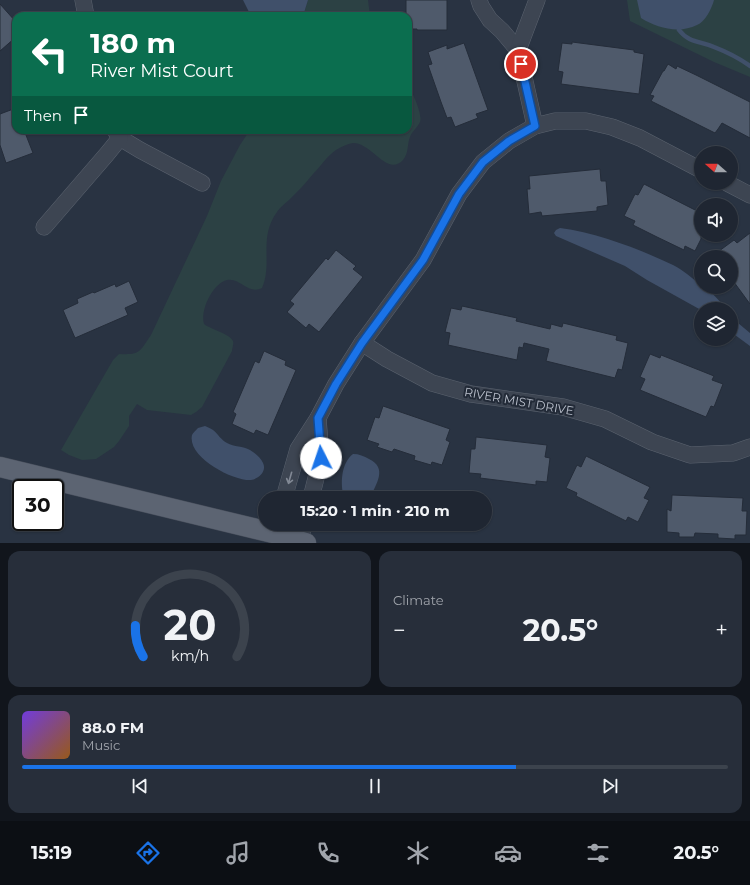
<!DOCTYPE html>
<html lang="en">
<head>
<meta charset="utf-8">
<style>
  :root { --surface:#1f2632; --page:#272e3a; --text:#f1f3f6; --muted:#a1a5ac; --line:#3c434d; --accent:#1a73e8 }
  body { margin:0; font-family:Montserrat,sans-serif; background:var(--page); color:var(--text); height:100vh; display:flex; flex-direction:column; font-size:15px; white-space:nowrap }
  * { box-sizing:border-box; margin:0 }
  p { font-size:13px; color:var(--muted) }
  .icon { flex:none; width:22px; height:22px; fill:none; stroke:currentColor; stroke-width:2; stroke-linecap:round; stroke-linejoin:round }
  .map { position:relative; height:543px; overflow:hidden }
  .sheet { display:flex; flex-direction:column; gap:8px; padding:8px; background:#11151c; flex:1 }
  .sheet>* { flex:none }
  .guide { position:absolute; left:12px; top:12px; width:400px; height:122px; border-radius:12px; box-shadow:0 1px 3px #0004,0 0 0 1px var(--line); background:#0b6e4f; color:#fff; overflow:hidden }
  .needle { width:26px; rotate:291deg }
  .fabs { position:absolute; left:694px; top:146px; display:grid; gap:8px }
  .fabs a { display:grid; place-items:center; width:44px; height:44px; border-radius:50%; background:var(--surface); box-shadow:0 1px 3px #0004,0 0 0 1px var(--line); font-size:20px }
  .speed { position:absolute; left:12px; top:479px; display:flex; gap:8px; font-size:20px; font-weight:700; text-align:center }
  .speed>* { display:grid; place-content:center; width:52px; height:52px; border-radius:50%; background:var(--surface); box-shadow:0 1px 3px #0004,0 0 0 1px var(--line); line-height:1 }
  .speed .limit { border:2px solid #111; border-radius:6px; background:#fff; color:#111 }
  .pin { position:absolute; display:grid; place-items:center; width:34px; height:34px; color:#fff; margin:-17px; border:2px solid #fff; border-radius:50%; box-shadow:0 1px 4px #0007 }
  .me { position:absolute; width:44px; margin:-22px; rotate:356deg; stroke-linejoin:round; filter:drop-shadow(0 0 3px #0008) }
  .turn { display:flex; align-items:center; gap:14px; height:84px; padding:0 12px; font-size:18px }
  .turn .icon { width:52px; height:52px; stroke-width:2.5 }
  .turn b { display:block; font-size:28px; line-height:34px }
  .then { display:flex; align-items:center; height:38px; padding:0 12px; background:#0003; gap:8px; font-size:15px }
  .big { font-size:30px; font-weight:700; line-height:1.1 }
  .sheet .widget { flex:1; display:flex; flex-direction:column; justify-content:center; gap:6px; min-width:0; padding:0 14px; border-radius:12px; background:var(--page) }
  .sheet .dial { align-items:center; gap:0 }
  .dial svg { height:104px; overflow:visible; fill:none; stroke:var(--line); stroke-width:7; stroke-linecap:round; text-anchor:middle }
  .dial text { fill:var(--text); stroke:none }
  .song { display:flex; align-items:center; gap:12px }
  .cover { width:48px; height:48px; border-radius:6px; background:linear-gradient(135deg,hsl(260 70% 55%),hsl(30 70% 35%)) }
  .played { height:4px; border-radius:2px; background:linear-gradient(90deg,var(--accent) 70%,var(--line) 70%) }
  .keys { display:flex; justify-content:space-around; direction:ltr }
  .heat { display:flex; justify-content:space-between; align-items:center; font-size:22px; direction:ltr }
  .sheet .tiles { flex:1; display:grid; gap:8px; grid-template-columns:1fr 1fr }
  .widget:last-child { grid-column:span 2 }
  .trip { position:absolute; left:258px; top:491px; width:234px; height:40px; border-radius:20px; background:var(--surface); box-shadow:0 1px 3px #0004,0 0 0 1px var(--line); font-weight:700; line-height:40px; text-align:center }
  .menu { display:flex; height:64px; justify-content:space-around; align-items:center; background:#0c0f14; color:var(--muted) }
  .menu .icon { width:28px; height:28px }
  .menu .active { color:var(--accent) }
  .menu b { font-size:18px; color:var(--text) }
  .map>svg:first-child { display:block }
</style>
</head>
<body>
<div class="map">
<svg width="750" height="543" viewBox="0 0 750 543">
  <rect width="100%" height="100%" fill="#293342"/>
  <g fill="#2c4144">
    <polygon points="308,0 368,0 370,16 303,16"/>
    <polygon points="627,0 750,0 750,77 714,62 630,21"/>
    <path d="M408,85C412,92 423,114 420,122C418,127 412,131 410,137C407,144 409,153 403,160C387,177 371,142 353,143C347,144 341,147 336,150C327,156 321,166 313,174C306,183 298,191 290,199C286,203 280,207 277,212C258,238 273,263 262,288C248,295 240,277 227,280C212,284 200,311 204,324C210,329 230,334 233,341C234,344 232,348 232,351L202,407L196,412L191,415L147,410L137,404L129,416V426L119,441L114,447L96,459L82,460L69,455L61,450L113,360L119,354C141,355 139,352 151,335L207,216L221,181L240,145L250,130H408Z"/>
  </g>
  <g fill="#40506a">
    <polygon points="243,0 308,0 303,16 251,16"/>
    <path d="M637,0H714C712,8 705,22 697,25C679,34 657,28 641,18Z"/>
    <path d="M560,228C598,233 639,249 673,265C683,270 692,278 701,285V287H704L708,289L727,309L701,310L647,280L625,266L556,236L554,233L556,230Z"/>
    <polygon points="731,314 738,323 750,333 750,346 731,332"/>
    <path d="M205,426C208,427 211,429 213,430C218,434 221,440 227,443C234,447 243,446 250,450C255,453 261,458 263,463C267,471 259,479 251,480C233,481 187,457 192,435C193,433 196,430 198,428Z"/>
    <path d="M353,454C359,454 364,456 369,459C388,468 376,484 370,498H344C340,484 341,463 353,454Z"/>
  </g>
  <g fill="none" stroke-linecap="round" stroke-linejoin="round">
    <path stroke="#40506a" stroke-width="4.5" d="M679,30C689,43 700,41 714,47C727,52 739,58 750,66"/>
  </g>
  <g fill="#4f5a6b" stroke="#242c39">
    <polygon points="406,0 447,0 447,30 417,30 417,29 408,29 408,16 406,16"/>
    <polygon points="0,4 16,22 16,37 0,51"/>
    <polygon points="572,42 634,50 634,52 644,54 639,94 561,84 563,72 558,71 562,43 572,44"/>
    <polygon points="464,43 488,110 476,114 478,118 455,127 451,117 447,118 441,102 428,65 432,64 428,52 447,45 447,49"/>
    <polygon points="668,64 676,69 677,66 696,75 750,102 750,138 722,123 718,129 715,133 651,101 654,96 650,95 663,71 664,71"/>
    <polygon points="16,108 16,130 24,130 33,153 6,163 0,145 0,114"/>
    <polygon points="600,169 601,181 606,181 608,205 597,207 597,211 542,216 541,212 529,214 527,189 530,189 529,176"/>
    <polygon points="644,184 701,213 701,239 695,251 685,246 684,250 657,237 633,225 635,221 624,216 635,194 638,195"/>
    <polygon points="750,233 750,304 731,278 731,257 711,257 734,240 737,243"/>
    <polygon points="336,250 356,266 353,269 363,277 319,332 309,324 306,328 287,312 294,304 290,301 326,258 328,260"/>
    <polygon points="129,281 138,302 125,308 128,315 75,338 63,310 78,303 77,299 93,292 94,293 115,284 116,287"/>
    <polygon points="462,306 517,318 516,321 550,329 551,324 562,327 563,323 617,336 616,340 628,343 622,370 618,369 615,378 546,361 549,349 524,343 523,348 519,347 517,360 448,345 450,333 445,332 451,308 461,310"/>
    <polygon points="264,351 286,361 285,365 296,370 268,435 256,430 254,434 232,424 236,414 233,412 255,361 259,363"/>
    <polygon points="650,354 660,358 661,355 699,370 714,376 712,380 723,384 714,407 711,406 706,417 640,390 645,379 640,377"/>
    <polygon points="383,406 450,429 446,440 450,442 442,465 432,462 431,465 414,460 415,456 394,449 392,452 377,447 379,444 367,440 375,417 379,418"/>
    <polygon points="476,437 547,445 545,457 550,458 547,482 536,481 536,485 480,478 481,474 469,473 471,449 475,449"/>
    <polygon points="586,456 650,487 644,498 649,500 638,522 628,517 626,521 576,496 577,493 566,488 577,465 581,467"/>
    <polygon points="672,495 743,498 742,511 747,511 746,535 735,535 735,539 718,538 718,534 695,533 694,537 679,537 679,533 667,532 667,509 671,511"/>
  </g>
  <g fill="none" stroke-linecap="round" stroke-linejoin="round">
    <defs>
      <g id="minor">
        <polyline points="83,0 86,16"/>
        <polyline points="479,0 481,6 490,20 502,31 518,50 535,126"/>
        <polyline points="518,50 537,0"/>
        <polyline points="115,130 120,138 140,150 202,183"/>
        <polyline points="727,183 750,195"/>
        <polyline points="44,227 107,154 120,138"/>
        <polyline points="362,343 387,359 432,383 471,394 563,407 605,419 652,442 690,455 733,453 750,447"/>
        <polyline points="284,498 298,449 318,418 336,384 362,343 423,260 459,194 483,162 509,141 535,126 555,121 586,121 612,127 640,138 701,170"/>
        <polyline points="311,498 321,458 318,418"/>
        <polyline points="300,541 304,524"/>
      </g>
      <polyline id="major" points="0,467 273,533 306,543"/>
    </defs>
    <use href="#minor" stroke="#5b636f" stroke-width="17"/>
    <use href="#major" stroke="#474e5b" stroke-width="21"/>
    <use href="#minor" stroke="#3d4552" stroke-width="16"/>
    <use href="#major" stroke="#5c6472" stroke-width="20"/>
  </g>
  <defs><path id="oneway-shaft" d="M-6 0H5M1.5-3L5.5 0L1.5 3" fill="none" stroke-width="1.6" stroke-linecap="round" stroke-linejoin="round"/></defs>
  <use stroke="#828995" href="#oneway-shaft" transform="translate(290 478) rotate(106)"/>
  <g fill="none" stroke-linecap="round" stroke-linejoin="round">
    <defs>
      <polyline id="route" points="321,458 318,418 336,384 362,343 423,260 459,194 483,162 509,141 535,126 521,64"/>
    </defs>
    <use href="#route" stroke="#114b97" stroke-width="10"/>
    <use href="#route" stroke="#1a73e8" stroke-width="7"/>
  </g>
  <g text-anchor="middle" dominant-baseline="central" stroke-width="4" stroke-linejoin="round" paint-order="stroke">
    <g font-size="12" fill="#bac0cc" stroke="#222a37">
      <text transform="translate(519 401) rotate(10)">RIVER MIST DRIVE</text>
    </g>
  </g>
</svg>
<div class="fabs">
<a><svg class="needle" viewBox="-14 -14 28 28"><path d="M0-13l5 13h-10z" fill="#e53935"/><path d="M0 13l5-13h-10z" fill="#a1a5ac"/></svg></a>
<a><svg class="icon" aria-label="sound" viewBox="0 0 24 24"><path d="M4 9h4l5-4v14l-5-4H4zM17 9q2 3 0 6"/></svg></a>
<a><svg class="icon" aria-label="search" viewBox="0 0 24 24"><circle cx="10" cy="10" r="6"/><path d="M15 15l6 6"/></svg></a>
<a><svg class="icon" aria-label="layers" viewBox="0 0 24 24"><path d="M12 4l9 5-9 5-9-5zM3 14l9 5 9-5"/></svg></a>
</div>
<div class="speed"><div class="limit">30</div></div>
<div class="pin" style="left:521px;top:64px;background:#d93025"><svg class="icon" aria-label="arrive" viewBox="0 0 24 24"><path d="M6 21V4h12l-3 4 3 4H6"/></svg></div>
<svg class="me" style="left:321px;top:458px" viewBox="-20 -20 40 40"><circle r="19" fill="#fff"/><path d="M0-13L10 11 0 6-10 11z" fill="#1a73e8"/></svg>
<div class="trip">15:20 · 1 min · 210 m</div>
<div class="guide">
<div class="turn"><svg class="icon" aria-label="left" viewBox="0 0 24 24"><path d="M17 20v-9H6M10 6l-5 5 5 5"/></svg><div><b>180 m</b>River Mist Court</div></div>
<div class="then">Then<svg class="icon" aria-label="arrive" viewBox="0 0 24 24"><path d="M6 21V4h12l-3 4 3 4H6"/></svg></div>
</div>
</div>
<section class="sheet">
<div class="tiles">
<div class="widget dial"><svg viewBox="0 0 100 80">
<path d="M14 69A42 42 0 1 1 86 69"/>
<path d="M14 69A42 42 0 0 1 8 45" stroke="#1a73e8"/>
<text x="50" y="56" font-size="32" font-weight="700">20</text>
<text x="50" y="72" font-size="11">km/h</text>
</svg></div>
<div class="widget"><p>Climate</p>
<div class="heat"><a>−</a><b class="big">20.5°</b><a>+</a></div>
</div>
<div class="widget">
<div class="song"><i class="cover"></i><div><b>88.0 FM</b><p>Music</p></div></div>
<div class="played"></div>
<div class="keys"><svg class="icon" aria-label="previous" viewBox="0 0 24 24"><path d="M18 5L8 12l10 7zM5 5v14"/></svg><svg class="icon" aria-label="pause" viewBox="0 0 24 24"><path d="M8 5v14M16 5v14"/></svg><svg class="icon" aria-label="next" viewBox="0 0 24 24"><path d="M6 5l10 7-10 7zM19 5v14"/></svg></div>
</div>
</div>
</section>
<nav class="menu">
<b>15:19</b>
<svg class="icon active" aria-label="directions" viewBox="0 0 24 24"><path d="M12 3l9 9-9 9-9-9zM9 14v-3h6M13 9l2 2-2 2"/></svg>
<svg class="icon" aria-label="music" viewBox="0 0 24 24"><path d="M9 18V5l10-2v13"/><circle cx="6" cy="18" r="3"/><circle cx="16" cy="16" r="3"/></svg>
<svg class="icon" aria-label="phone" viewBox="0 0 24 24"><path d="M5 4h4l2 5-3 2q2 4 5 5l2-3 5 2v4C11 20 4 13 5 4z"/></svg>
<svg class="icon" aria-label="climate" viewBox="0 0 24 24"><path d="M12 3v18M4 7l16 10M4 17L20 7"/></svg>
<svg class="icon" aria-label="car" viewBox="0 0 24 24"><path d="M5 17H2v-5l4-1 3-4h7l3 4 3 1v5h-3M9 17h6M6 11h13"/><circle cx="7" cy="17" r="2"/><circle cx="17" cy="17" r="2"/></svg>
<svg class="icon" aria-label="filters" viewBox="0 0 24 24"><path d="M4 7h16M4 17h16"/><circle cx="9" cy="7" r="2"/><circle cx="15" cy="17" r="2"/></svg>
<b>20.5°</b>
</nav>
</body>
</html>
